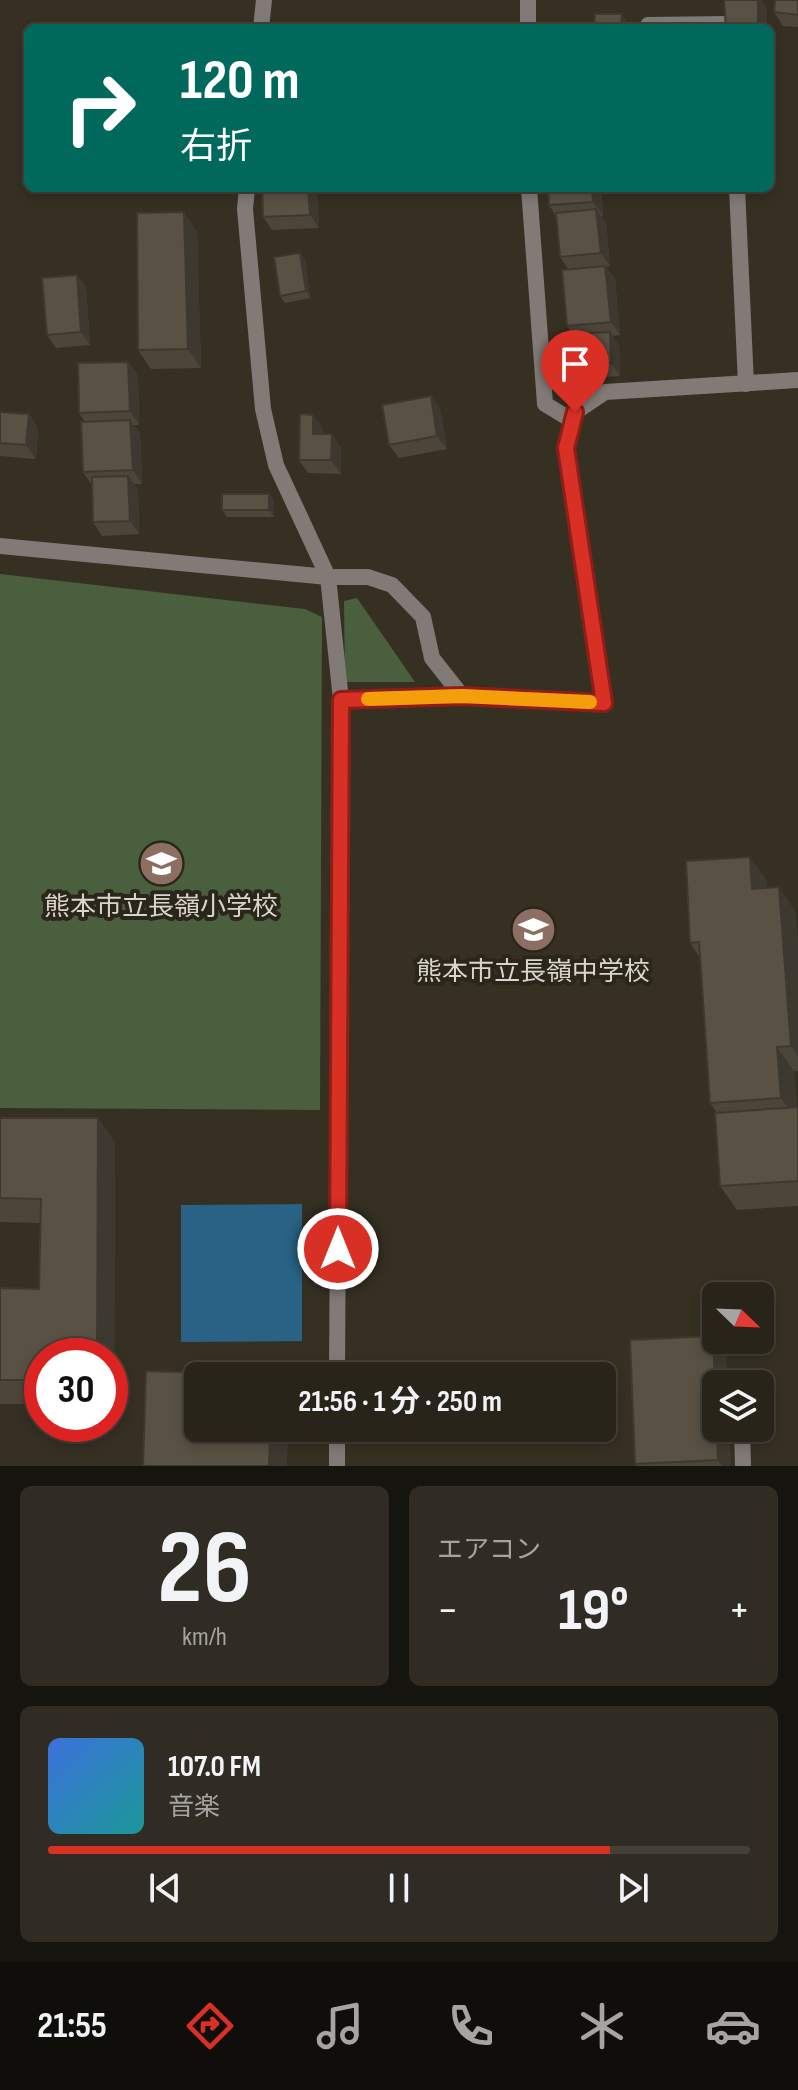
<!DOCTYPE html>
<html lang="ja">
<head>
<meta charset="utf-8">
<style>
  :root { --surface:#28241a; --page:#302c23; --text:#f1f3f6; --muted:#a5a4a2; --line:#444139; --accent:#d93025 }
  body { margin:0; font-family:"Sofia Sans Condensed","Noto Sans JP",sans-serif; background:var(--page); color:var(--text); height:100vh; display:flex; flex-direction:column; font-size:30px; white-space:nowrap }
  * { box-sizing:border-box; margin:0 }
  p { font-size:26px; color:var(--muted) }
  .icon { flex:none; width:44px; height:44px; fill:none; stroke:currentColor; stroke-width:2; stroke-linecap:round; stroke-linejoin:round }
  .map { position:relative; height:1466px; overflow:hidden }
  .panel { display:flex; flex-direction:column; gap:20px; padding:20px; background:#16140e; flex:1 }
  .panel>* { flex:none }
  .hud { position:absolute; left:24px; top:24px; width:750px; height:168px; border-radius:12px; box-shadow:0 4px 12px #0003,0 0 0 2px var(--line); background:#00695c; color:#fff; overflow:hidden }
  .needle { width:52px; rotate:113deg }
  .controls { position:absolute; left:702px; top:1282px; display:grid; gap:16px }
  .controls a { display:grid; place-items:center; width:72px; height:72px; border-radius:12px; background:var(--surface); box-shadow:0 4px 12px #0003,0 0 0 2px var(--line); font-size:40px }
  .speed { position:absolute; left:24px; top:1338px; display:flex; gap:16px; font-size:40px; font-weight:700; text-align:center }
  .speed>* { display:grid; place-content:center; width:104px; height:104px; border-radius:50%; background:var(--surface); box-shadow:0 4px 12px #0003,0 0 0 2px var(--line); line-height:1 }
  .speed .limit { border:12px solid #d22; background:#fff; color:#111 }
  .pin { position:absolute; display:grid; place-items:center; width:68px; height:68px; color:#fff; margin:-82px -34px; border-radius:50% 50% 50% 0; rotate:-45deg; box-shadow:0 0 8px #0007 }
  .pin .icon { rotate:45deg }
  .me { position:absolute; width:88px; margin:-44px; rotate:0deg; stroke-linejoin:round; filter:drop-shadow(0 0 6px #0008) }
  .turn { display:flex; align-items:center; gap:28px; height:168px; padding:0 24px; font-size:36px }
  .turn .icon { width:104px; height:104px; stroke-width:2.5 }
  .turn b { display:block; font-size:56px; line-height:68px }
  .big { font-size:60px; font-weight:700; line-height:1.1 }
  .panel .tile { flex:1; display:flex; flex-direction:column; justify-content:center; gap:12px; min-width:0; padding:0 28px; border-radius:12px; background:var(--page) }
  .panel .dial { align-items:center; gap:0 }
  .dial b { font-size:104px; line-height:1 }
  .song { display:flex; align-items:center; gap:24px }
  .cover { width:96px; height:96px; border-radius:12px; background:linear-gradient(135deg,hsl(220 70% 55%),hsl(180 70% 35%)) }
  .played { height:8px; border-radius:4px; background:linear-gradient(90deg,var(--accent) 80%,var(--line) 80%) }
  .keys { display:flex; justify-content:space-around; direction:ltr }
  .heat { display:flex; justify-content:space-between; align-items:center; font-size:44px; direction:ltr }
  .panel .tiles { flex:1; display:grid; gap:20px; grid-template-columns:1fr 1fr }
  .tile:last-child { grid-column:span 2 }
  .trip { position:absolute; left:184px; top:1362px; width:432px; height:80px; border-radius:12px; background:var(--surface); box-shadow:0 4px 12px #0003,0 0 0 2px var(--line); font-weight:700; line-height:80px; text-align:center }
  .dock { display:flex; height:128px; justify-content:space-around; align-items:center; background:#100e0a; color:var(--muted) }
  .dock .icon { width:56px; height:56px }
  .dock .selected { color:var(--accent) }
  .dock b { font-size:36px; color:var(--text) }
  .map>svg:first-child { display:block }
</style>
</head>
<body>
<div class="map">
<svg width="798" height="1466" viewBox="0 0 798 1466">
  <rect width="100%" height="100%" fill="#363023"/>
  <g fill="#4a5f3d">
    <polygon points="0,574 305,609 322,617 320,1110 0,1108"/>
    <polygon points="357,598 415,682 345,682 344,601"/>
  </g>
  <polygon fill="#296284" points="302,1204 302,1341 181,1342 181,1205"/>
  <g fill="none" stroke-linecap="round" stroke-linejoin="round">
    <polyline stroke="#817a77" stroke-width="16" points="737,188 746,384"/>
    <g stroke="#817a77" stroke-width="16">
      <polyline points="648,25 729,24"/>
      <polyline points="261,28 264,0"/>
      <polyline points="528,28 528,0"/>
      <polyline points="247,188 245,209 263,409 276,465 328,577 341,700 337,1376"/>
      <polyline points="529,188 545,404 573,421"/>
      <polyline points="0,546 328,577 368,577 392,585 423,617 432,658 462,696"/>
      <polyline points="341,700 462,696 604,703 566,448 575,412 605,392 798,380"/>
      <polyline points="741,1377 741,1384"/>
      <polyline points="742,1428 743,1466"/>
      <polyline points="337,1466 337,1428"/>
    </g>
  </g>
  <g fill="#4c463a">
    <polygon points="798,0 798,27 783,26 774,12"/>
    <polygon points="262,188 315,188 317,192 319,228 272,230 263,217"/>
    <polygon points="548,188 601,188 603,216 601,216 606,222 610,266 606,267 615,279 620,335 612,336 619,345 620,376 579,378 570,365 573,334 567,326 568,269 560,257 556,216 549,205"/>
    <polygon points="197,231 201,368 151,369 138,350"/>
    <polygon points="305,259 310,298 285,303 280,296"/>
    <polygon points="77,275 86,288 90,345 56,348 47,335"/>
    <polygon points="128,362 138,375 139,425 134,425 140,433 142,484 134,484 138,489 139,534 102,536 93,522 92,485 83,472 85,422 79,413"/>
    <polygon points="431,396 440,409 447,449 399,458 389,445"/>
    <polygon points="0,412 29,414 38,428 36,459 0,456"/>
    <polygon points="323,428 323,434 341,447 341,474 308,473 299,460"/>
    <polygon points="269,494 274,501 274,517 227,517 222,510"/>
    <polygon points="767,881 767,888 795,911 798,944 798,1071 794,1071 797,1107 798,1107 798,1206 737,1210 720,1186 717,1113 710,1103 700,958 690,943"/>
    <polygon points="0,1118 115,1142 114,1404 110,1404 110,1356 42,1356 42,1404 0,1404 0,1288 39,1289 40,1223 0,1222"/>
    <polygon points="726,1355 727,1384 716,1384 716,1428 729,1428 731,1466 637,1466 635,1464"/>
  </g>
  <g fill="#3e3930">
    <polygon points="758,0 762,0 767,8 767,28 758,28"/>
    <polygon points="622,14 631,28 621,28"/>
    <polygon points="308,188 315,188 317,192 319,228 310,215"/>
    <polygon points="592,188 601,188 603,216 593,202"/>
    <polygon points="596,209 606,222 610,266 601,253"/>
    <polygon points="184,212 197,231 201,368 188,349"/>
    <polygon points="300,253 305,259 310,298 306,291"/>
    <polygon points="605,266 615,279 620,335 611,322"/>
    <polygon points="77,275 86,288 90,345 81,332"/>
    <polygon points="610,332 619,345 620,376 611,363"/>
    <polygon points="128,362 138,375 139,425 130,411"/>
    <polygon points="431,396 440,409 447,449 437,436"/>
    <polygon points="29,414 38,428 36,459 26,445"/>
    <polygon points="313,415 323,428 322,447 313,434"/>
    <polygon points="130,420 140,433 142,484 133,470"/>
    <polygon points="332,434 341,447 341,474 331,460"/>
    <polygon points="128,476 138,489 139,534 130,521"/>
    <polygon points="269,494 274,501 274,517 269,510"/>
    <polygon points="750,857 767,881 768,913 752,889"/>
    <polygon points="779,887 795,911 798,944 798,1056 791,1046"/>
    <polygon points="777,1047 794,1071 798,1122 781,1098"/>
    <polygon points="98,1118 115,1142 114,1404 110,1399 110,1356 97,1356"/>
    <polygon points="713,1336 726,1355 727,1384 716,1384 716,1414"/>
    <polygon points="270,1428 288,1428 287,1466 269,1466"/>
    <polygon points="717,1428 729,1428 731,1466 722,1466 718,1460"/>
  </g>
  <g fill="#585144" stroke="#3e3930" stroke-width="2">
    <polygon points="724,0 758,0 758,28 726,28"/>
    <polygon points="775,0 798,0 798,15 774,12"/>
    <polygon points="595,14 622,14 621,28 594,28"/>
    <polygon points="262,188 308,188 310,215 263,217"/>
    <polygon points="548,188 592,188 593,202 549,205"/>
    <polygon points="596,209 601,253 560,257 556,213"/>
    <polygon points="184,212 188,349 138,350 137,213"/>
    <polygon points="300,253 306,291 280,296 274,257"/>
    <polygon points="605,266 611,322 567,326 562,270"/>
    <polygon points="77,275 81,332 47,335 42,278"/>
    <polygon points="610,332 611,363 570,365 569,334"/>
    <polygon points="128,362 130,411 79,413 78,363"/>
    <polygon points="431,396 437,436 389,445 382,405"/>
    <polygon points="0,412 29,414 26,445 0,443"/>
    <polygon points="300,414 313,415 313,434 332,434 331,460 299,460"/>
    <polygon points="130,420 133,470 83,472 81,422"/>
    <polygon points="128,476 130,521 93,522 92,477"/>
    <rect x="222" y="494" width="47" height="16"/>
    <polygon points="750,857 752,889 779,887 791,1046 777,1047 781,1098 710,1103 699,942 690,943 686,861"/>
    <polygon points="798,1107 798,1181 720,1186 715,1113"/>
    <polygon points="0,1118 98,1118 97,1356 42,1356 42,1380 0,1380 0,1288 39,1289 41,1199 0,1198"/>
    <polygon points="713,1336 718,1460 635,1464 630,1340"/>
    <polygon points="146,1371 272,1375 198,1376 198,1428 270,1428 269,1466 143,1466"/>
  </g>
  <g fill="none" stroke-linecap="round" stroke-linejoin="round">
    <defs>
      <polyline id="route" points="338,1249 341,700 462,696 604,703 566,448 575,412"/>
    </defs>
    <use href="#route" stroke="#8d1f18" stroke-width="20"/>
    <use href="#route" stroke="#d93025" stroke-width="14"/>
    <polyline stroke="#f59e0b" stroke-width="14" points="368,699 462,696 590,702"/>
  </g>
  <defs>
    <symbol id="school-disc" viewBox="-11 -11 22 22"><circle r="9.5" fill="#8d6e63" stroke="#2b261a"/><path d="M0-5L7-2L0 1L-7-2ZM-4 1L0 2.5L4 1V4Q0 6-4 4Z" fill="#fff"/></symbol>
  </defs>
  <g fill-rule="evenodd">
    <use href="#school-disc" x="136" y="838" width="51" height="51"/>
    <use href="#school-disc" x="508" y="904" width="51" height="51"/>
  </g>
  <g text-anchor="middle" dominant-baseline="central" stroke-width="8" stroke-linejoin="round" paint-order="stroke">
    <g font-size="26" fill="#d9d5cd" stroke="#2b261a">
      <text x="161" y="907">熊本市立長嶺小学校</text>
      <text x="533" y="972">熊本市立長嶺中学校</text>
    </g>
  </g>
</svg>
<div class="controls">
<a><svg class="needle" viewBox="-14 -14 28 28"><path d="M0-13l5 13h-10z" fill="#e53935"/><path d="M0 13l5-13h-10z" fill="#a5a4a2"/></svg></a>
<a><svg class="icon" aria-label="layers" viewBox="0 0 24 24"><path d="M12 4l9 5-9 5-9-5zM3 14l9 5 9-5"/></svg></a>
</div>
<div class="speed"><div class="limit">30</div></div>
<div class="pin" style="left:575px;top:412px;background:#d93025"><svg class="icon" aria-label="arrive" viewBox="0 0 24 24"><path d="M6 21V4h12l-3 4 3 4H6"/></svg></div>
<svg class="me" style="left:338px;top:1249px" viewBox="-20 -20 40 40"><circle r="17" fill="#d93025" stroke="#fff" stroke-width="3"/><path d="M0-11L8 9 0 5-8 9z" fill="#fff"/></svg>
<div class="trip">21:56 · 1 分 · 250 m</div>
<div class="hud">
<div class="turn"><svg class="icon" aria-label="right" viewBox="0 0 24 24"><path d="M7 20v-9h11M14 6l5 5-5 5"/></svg><div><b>120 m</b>右折</div></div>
</div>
</div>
<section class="panel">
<div class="tiles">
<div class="tile dial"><b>26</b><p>km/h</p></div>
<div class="tile"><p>エアコン</p>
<div class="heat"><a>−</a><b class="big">19°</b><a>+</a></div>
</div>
<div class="tile">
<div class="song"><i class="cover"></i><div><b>107.0 FM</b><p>音楽</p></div></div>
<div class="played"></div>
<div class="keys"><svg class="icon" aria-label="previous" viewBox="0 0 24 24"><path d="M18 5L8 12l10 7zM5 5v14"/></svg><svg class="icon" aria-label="pause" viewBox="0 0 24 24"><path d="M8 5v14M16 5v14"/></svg><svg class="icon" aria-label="next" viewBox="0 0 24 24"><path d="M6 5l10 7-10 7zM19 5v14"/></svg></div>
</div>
</div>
</section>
<nav class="dock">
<b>21:55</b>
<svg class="icon selected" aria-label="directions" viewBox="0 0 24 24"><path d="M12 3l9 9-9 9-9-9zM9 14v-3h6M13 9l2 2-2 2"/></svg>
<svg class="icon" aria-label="music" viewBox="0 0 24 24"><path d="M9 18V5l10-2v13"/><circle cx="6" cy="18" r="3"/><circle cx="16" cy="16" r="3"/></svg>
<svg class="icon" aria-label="phone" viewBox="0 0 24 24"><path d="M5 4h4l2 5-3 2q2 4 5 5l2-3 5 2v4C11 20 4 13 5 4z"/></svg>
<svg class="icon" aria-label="climate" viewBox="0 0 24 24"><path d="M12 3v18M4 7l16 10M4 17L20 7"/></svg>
<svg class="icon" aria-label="car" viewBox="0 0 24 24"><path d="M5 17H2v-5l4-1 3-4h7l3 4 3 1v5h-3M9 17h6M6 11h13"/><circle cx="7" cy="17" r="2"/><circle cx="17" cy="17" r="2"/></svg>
</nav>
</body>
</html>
